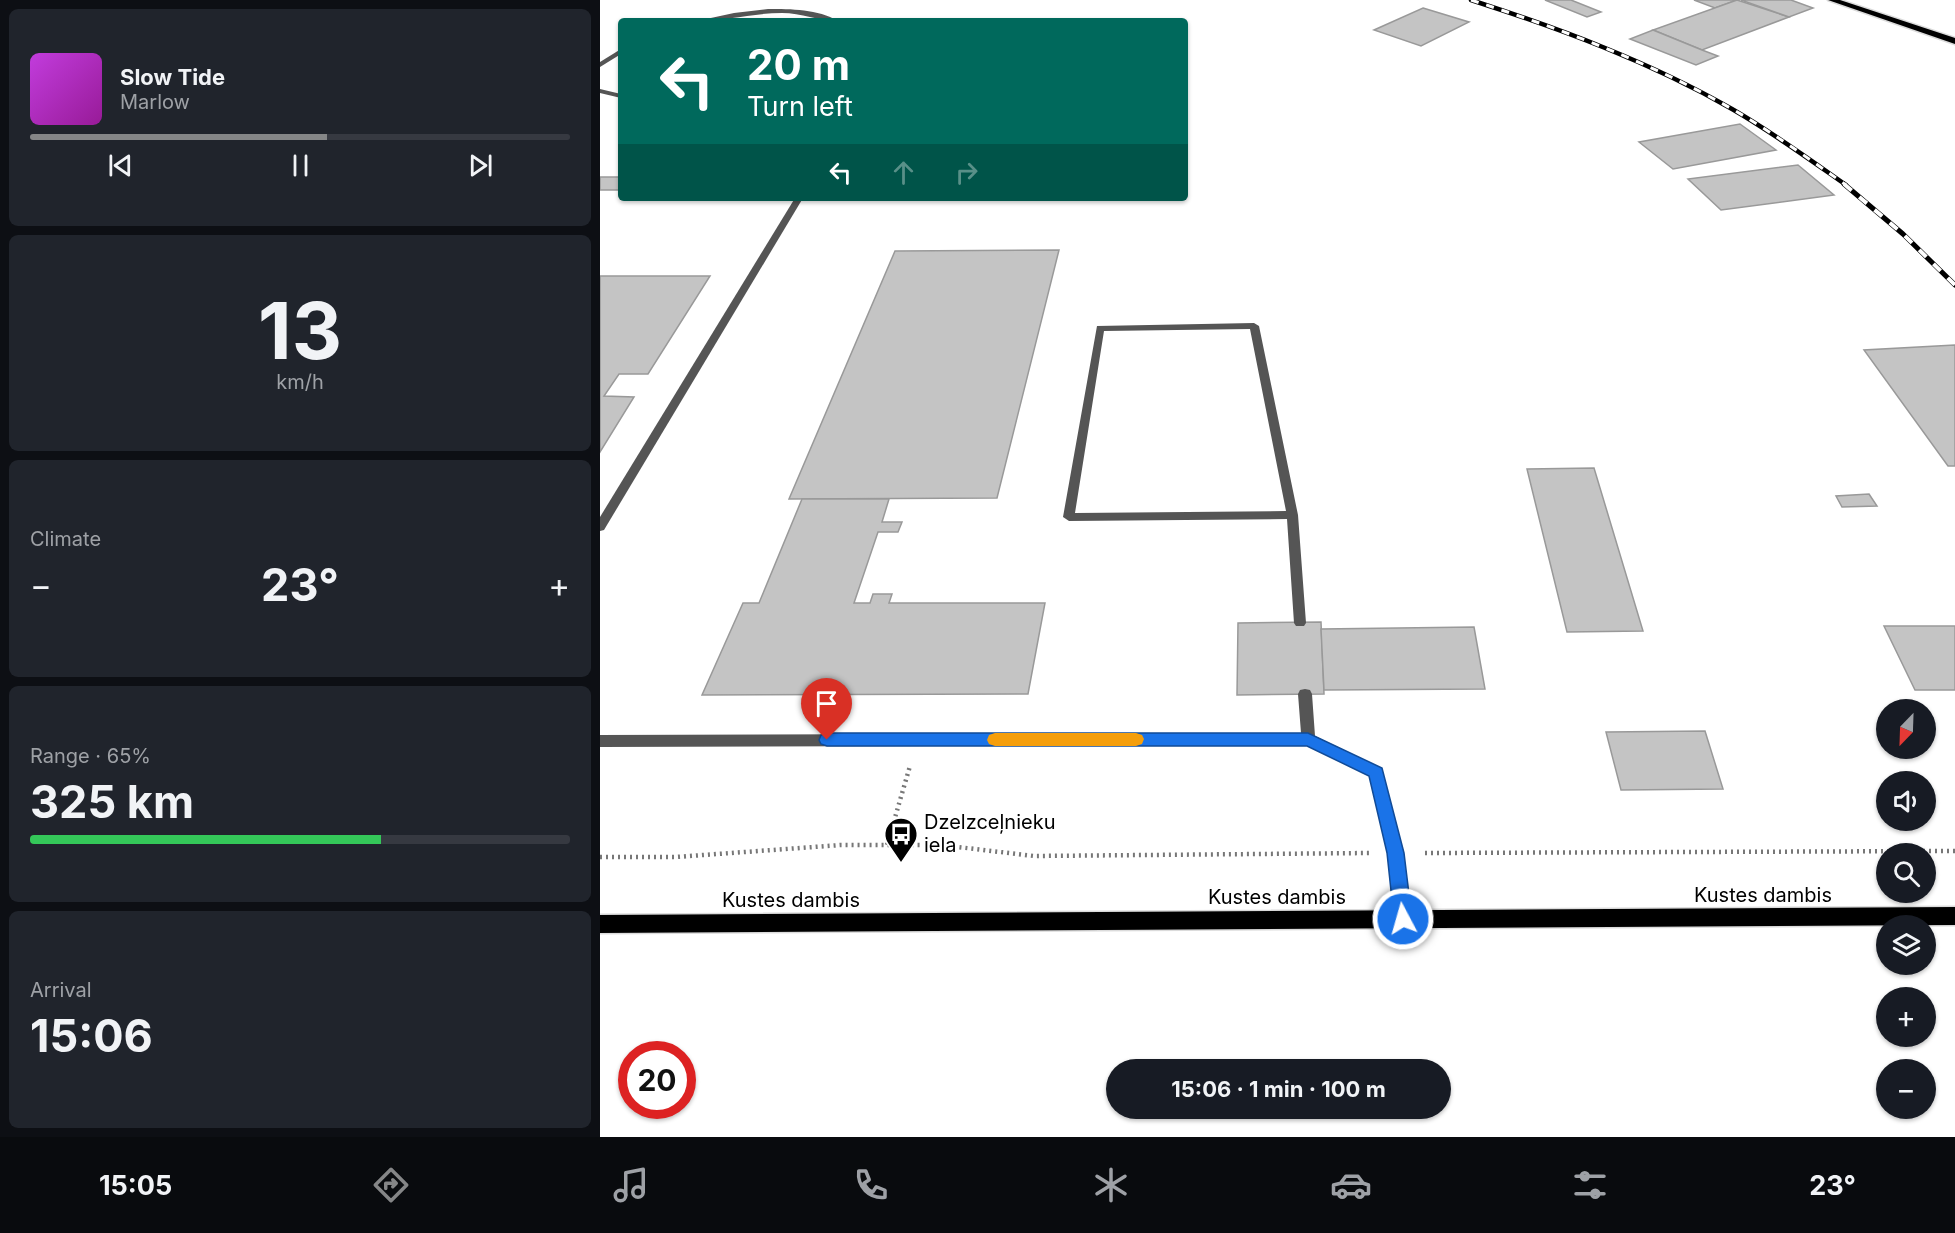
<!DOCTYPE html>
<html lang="en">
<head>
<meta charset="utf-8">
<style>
  :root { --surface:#171b24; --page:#20242c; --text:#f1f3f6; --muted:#9ea1a6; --line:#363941; --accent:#858687 }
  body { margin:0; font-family:Inter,sans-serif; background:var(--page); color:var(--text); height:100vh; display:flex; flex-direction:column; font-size:22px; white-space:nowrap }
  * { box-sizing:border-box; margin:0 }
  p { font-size:20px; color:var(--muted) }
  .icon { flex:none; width:33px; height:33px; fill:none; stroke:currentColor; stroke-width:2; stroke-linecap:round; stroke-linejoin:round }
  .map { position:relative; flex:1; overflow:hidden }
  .side { display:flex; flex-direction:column; gap:9px; padding:9px; background:#0d0f14; width:600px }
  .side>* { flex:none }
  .top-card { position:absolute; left:18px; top:18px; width:570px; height:183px; border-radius:6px; box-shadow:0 2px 4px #0004; background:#00695c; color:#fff; overflow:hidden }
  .needle { width:39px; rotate:203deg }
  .tools { position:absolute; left:1276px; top:699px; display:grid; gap:12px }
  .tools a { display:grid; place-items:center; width:60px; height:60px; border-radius:50%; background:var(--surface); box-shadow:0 2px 4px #0004; font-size:30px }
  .speed { position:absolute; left:18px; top:1041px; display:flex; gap:12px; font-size:30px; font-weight:700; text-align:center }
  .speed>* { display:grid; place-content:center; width:78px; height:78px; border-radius:50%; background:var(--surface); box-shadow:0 2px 4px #0004; line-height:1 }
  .speed .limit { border:9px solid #d22; background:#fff; color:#111 }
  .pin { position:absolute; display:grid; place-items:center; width:51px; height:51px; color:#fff; margin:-62px -26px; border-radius:50% 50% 50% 0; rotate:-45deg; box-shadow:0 0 6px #0007 }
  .pin .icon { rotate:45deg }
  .me { position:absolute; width:66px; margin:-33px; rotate:354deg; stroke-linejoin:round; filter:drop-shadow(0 0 4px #0008) }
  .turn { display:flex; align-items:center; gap:21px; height:126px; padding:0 30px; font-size:27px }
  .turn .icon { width:78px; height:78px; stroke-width:2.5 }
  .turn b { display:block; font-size:42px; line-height:51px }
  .lanes { display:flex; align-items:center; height:57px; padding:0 30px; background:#0003; justify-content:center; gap:30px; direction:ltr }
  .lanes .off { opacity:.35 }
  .big { font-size:45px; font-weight:700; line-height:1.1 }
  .side .widget { flex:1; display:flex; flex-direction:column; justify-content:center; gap:9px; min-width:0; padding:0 21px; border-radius:9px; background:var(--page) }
  .side .dial { align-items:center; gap:0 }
  .dial b { font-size:78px; line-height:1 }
  .song { display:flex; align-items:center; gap:18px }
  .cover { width:72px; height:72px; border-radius:9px; background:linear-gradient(135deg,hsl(290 70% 55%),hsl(300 70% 35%)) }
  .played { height:6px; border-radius:3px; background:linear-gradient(90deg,var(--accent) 55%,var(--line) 55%) }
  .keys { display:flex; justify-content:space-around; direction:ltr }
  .heat { display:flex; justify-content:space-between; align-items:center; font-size:33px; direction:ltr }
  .charge { height:9px; border-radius:4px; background:linear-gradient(90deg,#34c759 65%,var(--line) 0) }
  .trip { position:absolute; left:506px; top:1059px; width:345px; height:60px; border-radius:30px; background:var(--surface); box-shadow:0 2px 4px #0004; font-weight:700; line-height:60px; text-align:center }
  .dock { display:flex; height:96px; justify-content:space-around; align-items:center; background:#090b0e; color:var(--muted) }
  .dock .icon { width:42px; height:42px }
  .dock .on { color:var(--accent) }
  .dock b { font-size:27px; color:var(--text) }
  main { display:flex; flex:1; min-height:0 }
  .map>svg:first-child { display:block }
</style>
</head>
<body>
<main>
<section class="side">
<div class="widget">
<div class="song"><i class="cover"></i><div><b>Slow Tide</b><p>Marlow</p></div></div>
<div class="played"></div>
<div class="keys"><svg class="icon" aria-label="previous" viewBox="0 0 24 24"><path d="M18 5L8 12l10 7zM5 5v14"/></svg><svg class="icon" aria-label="pause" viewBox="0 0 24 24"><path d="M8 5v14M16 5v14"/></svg><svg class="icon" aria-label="next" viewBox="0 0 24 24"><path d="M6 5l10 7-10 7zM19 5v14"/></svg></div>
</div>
<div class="widget dial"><b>13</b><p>km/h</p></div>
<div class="widget"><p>Climate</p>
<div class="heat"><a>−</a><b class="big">23°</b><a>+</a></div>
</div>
<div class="widget"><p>Range · 65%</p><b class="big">325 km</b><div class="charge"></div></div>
<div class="widget"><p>Arrival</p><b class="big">15:06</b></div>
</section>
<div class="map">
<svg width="1355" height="1137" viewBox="0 0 1355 1137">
  <rect width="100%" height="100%" fill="#fff"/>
  <g fill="#c4c4c4" stroke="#999" stroke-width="1.5">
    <polygon points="945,0 971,0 1001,12 987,17"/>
    <polygon points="1094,0 1137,0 1115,8"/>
    <polygon points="1137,0 1189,17 1102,50 1053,30"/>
    <polygon points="1141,0 1191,0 1213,8 1189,17"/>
    <polygon points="823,8 869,22 821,46 774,30"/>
    <polygon points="1053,30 1102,50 1118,56 1096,65 1030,39"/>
    <polygon points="1140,124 1176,150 1073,169 1039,142"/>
    <polygon points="1198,165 1234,195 1121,210 1088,179"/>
    <rect x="0" y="177" width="21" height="13"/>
    <polygon points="459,250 397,498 189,499 295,251"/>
    <polygon points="0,276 110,276 48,374 19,374 4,396 34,397 0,452"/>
    <polygon points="1355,345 1355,466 1348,466 1264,350"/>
    <polygon points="994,468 1043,631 967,632 927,469"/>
    <polygon points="1269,494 1277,506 1242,507 1236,496"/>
    <polygon points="202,499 289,499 282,522 302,522 298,532 278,532 254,603 270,603 273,594 292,594 289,603 445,603 428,694 102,695 143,603 159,603"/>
    <polygon points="721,622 724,694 637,695 638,623"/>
    <polygon points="1284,626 1355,626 1355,690 1315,690"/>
    <polygon points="874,627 885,689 724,690 721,629"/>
    <polygon points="1105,731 1123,789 1021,790 1006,732"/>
  </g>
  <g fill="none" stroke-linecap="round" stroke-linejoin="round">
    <defs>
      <g id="primary">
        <polygon points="1228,0 1240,0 1355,38 1355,44"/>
        <polygon points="1355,907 1355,925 0,933 0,915"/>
      </g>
    </defs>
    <use href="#primary" stroke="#dbdbdb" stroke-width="3"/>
    <g stroke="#777" stroke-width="4.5" stroke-dasharray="2 4" stroke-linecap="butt">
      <polyline points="287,845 310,766"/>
      <polyline points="825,853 1355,851"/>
      <polyline points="0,857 76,857 241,845 341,845 434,856 769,853"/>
    </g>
    <g fill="#555" fill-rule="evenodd">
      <path d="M168,9C191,9 218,9 238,21C219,21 201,13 182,13C153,13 125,21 97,21L134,13Z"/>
      <polygon points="21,49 21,54 0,67 0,62"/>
      <polygon points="0,89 21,94 21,98 0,93"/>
      <polygon points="195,198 203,198 4,530 0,531 0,517"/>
      <path d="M654,323L659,326L698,515L706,623L704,626H696L694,623L687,519L469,521L463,517L497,326ZM650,329L686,511L475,513L504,331Z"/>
      <polygon points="705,689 710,690 712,694 715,736 781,768 783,772 803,853 811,919 808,924 803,926 798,924 795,919 789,853 770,776 706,745 0,747 0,735 701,733 698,694 700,690"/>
    </g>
    <use href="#primary" fill="#000" fill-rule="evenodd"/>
    <defs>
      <path id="rail-far1" d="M871,0C961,29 1050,62 1132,109C1172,132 1209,159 1246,185"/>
      <polyline id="rail" points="1244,184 1303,234 1355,285"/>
    </defs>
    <use href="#rail-far1" stroke="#000" stroke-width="4.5"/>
    <use href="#rail" stroke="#000" stroke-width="5"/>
    <use href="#rail-far1" stroke="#fff" stroke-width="3" stroke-dasharray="8" stroke-linecap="butt"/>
    <use href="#rail" stroke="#fff" stroke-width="4" stroke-dasharray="10" stroke-linecap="butt"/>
  </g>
  <polygon fill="#1a73e8" stroke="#114b97" stroke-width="1.5" points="227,733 708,733 782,768 804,853 812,919 809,924 803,927 797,924 794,919 787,853 769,776 707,746 227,746 221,744 219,740 221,735"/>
  <polygon fill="#f59e0b" points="395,733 536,733 542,735 544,739 542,744 536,746 395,746 389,744 387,740 389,735"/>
  <defs>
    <symbol id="bus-pin" viewBox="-11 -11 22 30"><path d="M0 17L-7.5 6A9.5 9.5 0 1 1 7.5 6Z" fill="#000" stroke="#fff"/><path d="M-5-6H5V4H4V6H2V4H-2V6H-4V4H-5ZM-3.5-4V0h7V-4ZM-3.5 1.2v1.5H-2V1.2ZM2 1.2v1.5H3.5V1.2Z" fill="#fff"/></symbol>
  </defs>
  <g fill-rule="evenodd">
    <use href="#bus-pin" x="282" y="815" width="38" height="52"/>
  </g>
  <g text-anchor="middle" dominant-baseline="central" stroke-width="6" stroke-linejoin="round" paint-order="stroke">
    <g font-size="20" fill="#000" stroke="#fff" text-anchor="start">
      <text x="324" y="822">Dzelzceļnieku<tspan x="324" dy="23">iela</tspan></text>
    </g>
    <g font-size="20" fill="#000" stroke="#fff">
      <text x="1163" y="895">Kustes dambis</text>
      <text x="677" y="897">Kustes dambis</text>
      <text x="191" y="900">Kustes dambis</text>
    </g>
  </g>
</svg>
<div class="tools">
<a><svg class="needle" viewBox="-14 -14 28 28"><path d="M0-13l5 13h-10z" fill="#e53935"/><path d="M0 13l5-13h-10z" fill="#9ea1a6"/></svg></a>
<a><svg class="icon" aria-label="sound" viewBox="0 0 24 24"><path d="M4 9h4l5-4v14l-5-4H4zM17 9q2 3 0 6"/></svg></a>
<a><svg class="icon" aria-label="search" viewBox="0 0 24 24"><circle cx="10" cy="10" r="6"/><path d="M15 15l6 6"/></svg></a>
<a><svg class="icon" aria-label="layers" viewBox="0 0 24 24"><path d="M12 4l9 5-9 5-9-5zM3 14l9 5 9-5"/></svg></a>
<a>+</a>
<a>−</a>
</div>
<div class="speed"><div class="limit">20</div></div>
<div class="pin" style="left:227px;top:740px;background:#d93025"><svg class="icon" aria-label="arrive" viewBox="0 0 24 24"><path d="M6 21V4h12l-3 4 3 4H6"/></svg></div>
<svg class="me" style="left:803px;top:919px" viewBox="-20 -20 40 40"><circle r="17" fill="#1a73e8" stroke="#fff" stroke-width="3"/><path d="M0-11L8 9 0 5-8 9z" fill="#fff"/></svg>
<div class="trip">15:06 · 1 min · 100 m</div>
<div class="top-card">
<div class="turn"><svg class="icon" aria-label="left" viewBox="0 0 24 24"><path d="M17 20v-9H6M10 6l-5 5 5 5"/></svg><div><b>20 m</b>Turn left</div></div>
<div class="lanes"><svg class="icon" aria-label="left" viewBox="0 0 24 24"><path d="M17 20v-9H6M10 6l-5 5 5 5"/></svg><svg class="icon off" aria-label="ahead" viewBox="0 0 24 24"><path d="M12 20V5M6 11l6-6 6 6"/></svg><svg class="icon off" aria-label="right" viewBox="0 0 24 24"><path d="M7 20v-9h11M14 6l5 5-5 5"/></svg></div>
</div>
</div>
</main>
<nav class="dock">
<b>15:05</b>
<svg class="icon on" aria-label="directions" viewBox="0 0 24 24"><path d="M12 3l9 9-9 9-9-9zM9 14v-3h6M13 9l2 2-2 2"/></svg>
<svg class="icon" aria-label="music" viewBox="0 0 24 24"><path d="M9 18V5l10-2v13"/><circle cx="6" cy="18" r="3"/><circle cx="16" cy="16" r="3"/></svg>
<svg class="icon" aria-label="phone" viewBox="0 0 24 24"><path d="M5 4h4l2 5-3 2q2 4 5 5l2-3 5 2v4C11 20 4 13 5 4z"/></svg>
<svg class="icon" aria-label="climate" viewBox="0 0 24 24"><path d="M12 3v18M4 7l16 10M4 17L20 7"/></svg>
<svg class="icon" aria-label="car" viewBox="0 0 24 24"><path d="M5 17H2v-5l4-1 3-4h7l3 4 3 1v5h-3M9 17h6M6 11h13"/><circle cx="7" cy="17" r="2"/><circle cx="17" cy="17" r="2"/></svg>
<svg class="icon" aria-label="filters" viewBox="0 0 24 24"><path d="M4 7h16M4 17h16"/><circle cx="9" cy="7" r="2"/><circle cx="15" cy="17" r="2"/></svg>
<b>23°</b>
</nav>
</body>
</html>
